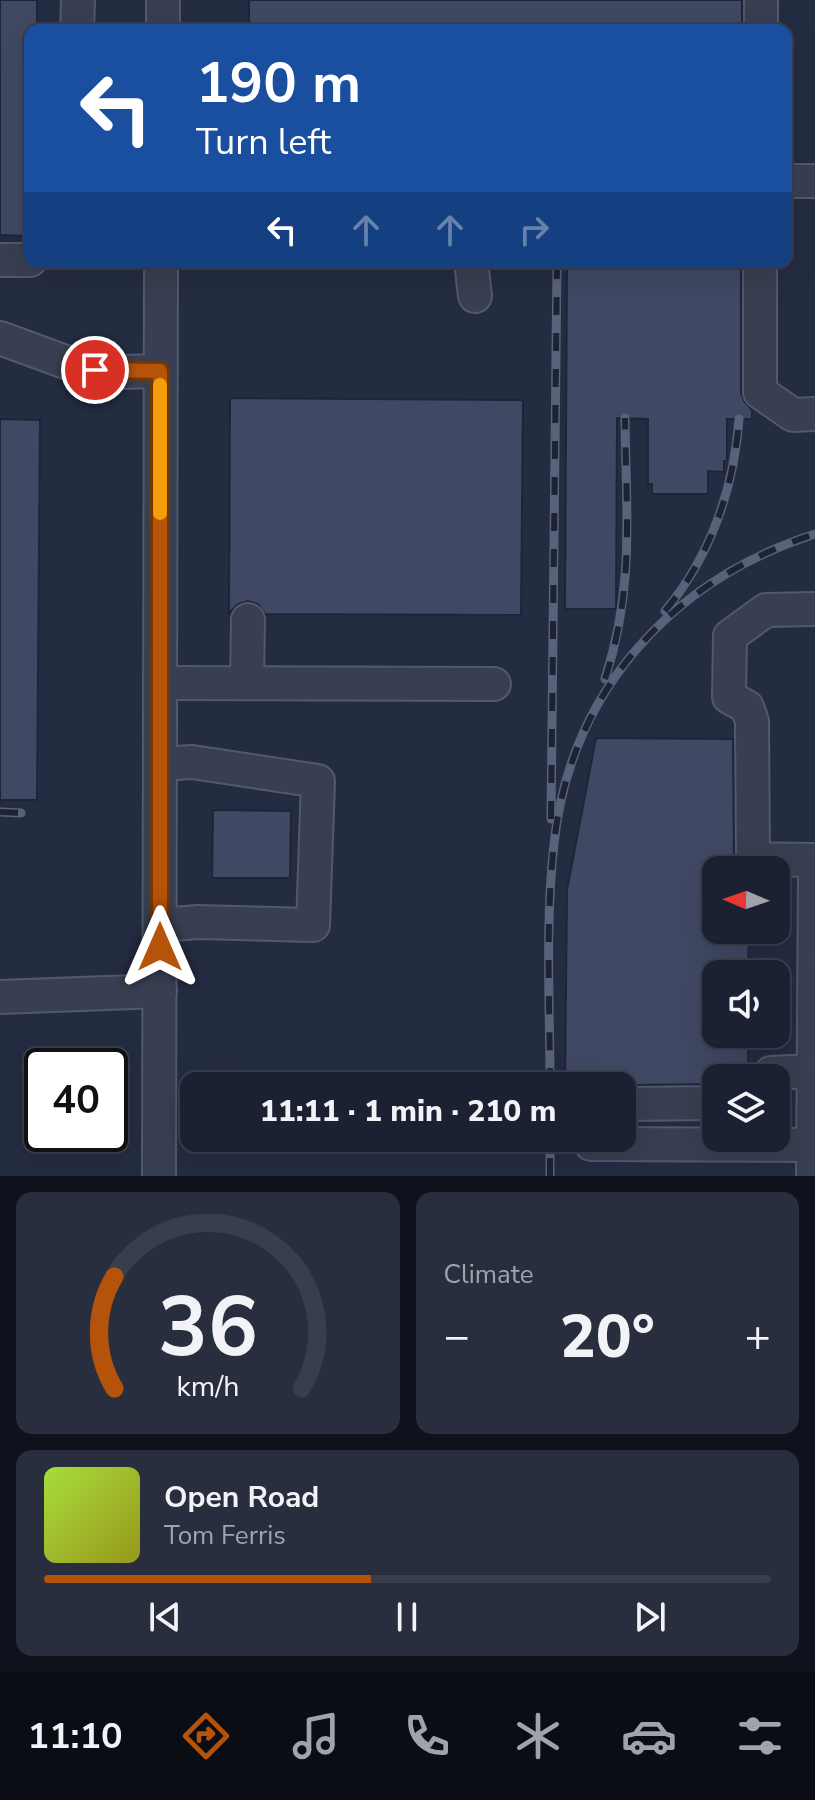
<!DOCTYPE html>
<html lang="en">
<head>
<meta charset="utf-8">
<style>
  :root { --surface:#1b2132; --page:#282e3e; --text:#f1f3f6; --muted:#a0a3ac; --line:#393e4d; --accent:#b45309 }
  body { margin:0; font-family:"Nunito Sans",sans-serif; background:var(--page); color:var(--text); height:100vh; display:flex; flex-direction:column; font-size:30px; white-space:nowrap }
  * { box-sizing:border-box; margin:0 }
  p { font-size:26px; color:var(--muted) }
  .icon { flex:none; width:44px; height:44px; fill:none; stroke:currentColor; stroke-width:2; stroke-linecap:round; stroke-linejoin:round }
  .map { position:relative; height:1176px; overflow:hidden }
  .drawer { display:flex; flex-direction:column; gap:16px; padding:16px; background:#0f121c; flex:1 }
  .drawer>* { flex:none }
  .hud { position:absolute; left:24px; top:24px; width:768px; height:244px; border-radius:16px; box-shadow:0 8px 32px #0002,0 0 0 2px var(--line); background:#1a4fa0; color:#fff; overflow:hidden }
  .needle { width:52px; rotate:272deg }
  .buttons { position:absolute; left:702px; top:856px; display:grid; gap:16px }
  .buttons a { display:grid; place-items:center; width:88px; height:88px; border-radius:16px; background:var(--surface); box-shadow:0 8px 32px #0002,0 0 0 2px var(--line); font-size:40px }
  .speed { position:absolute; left:24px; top:1048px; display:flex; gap:16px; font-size:40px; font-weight:700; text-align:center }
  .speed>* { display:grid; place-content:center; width:104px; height:104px; border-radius:50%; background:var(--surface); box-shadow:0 8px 32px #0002,0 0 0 2px var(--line); line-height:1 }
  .speed .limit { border:4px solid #111; border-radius:12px; background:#fff; color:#111 }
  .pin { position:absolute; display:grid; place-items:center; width:68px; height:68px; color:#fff; margin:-34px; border:4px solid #fff; border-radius:50%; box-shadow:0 2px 8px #0007 }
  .me { position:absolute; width:88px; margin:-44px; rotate:0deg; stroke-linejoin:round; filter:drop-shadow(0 0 6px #0008) }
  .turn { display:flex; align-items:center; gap:28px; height:168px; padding:0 40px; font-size:36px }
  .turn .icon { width:104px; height:104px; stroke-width:2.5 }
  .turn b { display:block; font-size:56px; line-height:68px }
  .lanes { display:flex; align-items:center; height:76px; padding:0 40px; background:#0003; justify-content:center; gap:40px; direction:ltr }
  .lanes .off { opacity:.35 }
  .big { font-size:60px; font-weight:800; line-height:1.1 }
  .drawer .card { flex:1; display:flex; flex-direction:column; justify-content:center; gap:12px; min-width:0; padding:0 28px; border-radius:16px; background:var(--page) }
  .drawer .dial { align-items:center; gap:0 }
  .dial svg { height:208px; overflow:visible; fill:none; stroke:var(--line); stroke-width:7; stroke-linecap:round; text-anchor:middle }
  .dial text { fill:var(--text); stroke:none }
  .song { display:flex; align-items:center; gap:24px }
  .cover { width:96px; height:96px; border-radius:12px; background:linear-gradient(135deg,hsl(80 70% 55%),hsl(60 70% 35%)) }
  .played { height:8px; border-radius:4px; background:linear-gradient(90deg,var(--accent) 45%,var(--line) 45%) }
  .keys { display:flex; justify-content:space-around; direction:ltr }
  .heat { display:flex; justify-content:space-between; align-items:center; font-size:44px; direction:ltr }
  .drawer .tiles { flex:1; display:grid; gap:16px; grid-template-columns:1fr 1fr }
  .card:last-child { grid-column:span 2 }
  .trip { position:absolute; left:180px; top:1072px; width:456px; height:80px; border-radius:16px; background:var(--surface); box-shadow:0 8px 32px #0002,0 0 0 2px var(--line); font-weight:800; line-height:80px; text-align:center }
  .tab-bar { display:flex; height:128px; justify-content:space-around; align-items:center; background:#0b0d14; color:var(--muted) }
  .tab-bar .icon { width:56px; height:56px }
  .tab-bar .on { color:var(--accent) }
  .tab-bar b { font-size:36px; color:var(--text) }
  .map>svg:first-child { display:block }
</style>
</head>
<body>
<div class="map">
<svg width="815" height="1176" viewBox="0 0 815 1176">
  <rect width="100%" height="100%" fill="#242c42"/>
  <g fill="#404863" stroke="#1f2539" stroke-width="2">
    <polygon points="0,0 37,0 37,30 30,30 30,236 0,235"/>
    <rect x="249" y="0" width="493" height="30"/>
    <polygon points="567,262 741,262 741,392 744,401 752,410 752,419 727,419 727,461 724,461 724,472 708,471 708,494 652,494 652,484 648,484 648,419 617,418 616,609 565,609"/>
    <polygon points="230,398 523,400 521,615 265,614 258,604 248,601 238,604 229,613"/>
    <polygon points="0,419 40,420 37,800 0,800"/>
    <polygon points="596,738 733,739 734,859 738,870 716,870 716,930 749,930 748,974 716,974 716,1034 748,1034 748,1078 716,1078 716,1084 565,1086 567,890"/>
    <polygon points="213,810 291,811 290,878 212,878"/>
  </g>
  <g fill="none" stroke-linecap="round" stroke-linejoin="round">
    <defs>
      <g id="minor">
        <polyline points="77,30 78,0"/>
        <polyline points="163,30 163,0"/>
        <polyline points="761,30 761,0"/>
        <polyline points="786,181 815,181"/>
        <polyline points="0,260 30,260"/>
        <polyline points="471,262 475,296"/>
        <polyline points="760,262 760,392 793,415 815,414"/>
        <polyline points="0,338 79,367 121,372 160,371"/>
        <polyline points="815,609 766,610 730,636 729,697 747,707 752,721 753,859 815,860"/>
        <polyline points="160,683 494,684"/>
        <polyline points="247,683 248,620"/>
        <polyline points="160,925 198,922 313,925 318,781 192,762 160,764"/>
        <polyline points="0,997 160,991"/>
        <polyline points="768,1078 771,1073 814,1071"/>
        <polyline points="622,1104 716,1103"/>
        <polyline points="591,1144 815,1145"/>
        <polyline points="159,1176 161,262"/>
        <polyline points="813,1176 815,873"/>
      </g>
    </defs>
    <use href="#minor" stroke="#53596c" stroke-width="36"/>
    <use href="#minor" stroke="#383f52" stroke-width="32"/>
    <defs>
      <g id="rail">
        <path d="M665,611C710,557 734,489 739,419"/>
        <path d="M605,679C635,586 626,513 625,418"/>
        <polyline points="0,812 21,813"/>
        <polyline points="551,819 557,262"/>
        <path d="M550,1086C550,1006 545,924 554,844C570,691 672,580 815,534"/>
        <polyline points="550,1176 550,1138"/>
      </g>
    </defs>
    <use href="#rail" stroke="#5a6279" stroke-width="9"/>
    <use href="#rail" stroke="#1d2337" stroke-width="6" stroke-dasharray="18" stroke-linecap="butt"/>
  </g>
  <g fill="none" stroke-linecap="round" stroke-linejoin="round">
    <defs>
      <polyline id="route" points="95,370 160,371 160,947"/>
    </defs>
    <use href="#route" stroke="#753606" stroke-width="20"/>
    <use href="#route" stroke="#b45309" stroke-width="14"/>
    <polyline stroke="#f59e0b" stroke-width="14" points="160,513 160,385"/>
  </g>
</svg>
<div class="buttons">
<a><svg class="needle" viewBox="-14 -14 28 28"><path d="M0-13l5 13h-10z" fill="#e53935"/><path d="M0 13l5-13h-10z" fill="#a0a3ac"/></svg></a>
<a><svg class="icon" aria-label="sound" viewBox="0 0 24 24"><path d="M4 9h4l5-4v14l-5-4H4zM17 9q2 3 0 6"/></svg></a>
<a><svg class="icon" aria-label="layers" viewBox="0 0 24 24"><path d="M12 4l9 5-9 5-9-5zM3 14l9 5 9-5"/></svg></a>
</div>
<div class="speed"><div class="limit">40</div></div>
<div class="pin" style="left:95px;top:370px;background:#d93025"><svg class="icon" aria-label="arrive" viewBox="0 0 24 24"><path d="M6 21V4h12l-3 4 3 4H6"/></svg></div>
<svg class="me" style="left:160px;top:947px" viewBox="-20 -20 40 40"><path d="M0-17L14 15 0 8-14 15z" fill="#b45309" stroke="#fff" stroke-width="4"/></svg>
<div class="trip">11:11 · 1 min · 210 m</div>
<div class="hud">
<div class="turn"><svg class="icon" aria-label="left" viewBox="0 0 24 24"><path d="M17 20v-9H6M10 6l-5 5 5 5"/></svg><div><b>190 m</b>Turn left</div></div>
<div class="lanes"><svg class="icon" aria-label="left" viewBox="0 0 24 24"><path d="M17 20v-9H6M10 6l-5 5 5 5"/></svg><svg class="icon off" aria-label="ahead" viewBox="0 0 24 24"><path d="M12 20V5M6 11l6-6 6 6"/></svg><svg class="icon off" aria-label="ahead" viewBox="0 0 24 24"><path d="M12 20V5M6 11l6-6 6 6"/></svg><svg class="icon off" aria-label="right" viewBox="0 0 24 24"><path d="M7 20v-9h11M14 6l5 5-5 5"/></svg></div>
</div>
</div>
<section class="drawer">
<div class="tiles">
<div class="card dial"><svg viewBox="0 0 100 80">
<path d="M14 69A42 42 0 1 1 86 69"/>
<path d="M14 69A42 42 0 0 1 14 26" stroke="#b45309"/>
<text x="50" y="56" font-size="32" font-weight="700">36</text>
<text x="50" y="72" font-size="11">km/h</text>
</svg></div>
<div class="card"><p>Climate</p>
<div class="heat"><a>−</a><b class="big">20°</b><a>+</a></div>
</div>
<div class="card">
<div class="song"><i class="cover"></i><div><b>Open Road</b><p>Tom Ferris</p></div></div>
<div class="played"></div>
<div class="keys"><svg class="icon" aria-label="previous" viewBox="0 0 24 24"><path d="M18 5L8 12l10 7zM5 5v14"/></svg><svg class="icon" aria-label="pause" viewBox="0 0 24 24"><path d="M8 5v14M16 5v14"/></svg><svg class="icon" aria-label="next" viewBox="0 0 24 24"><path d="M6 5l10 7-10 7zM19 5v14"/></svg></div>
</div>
</div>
</section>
<nav class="tab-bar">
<b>11:10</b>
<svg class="icon on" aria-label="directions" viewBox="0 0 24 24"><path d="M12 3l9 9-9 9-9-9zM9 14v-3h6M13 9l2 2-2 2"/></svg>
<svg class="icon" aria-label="music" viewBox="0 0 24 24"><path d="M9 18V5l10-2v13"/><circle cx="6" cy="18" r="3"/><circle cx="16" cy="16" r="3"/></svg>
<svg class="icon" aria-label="phone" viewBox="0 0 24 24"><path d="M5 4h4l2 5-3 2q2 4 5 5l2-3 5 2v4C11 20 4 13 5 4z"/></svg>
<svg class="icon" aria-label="climate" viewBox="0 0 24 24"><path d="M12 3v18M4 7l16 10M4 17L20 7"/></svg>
<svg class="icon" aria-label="car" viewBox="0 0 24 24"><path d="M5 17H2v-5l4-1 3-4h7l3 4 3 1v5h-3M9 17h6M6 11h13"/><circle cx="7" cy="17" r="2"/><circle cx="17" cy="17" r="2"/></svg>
<svg class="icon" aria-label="filters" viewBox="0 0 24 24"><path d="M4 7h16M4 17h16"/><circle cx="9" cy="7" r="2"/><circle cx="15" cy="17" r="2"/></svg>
</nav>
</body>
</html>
